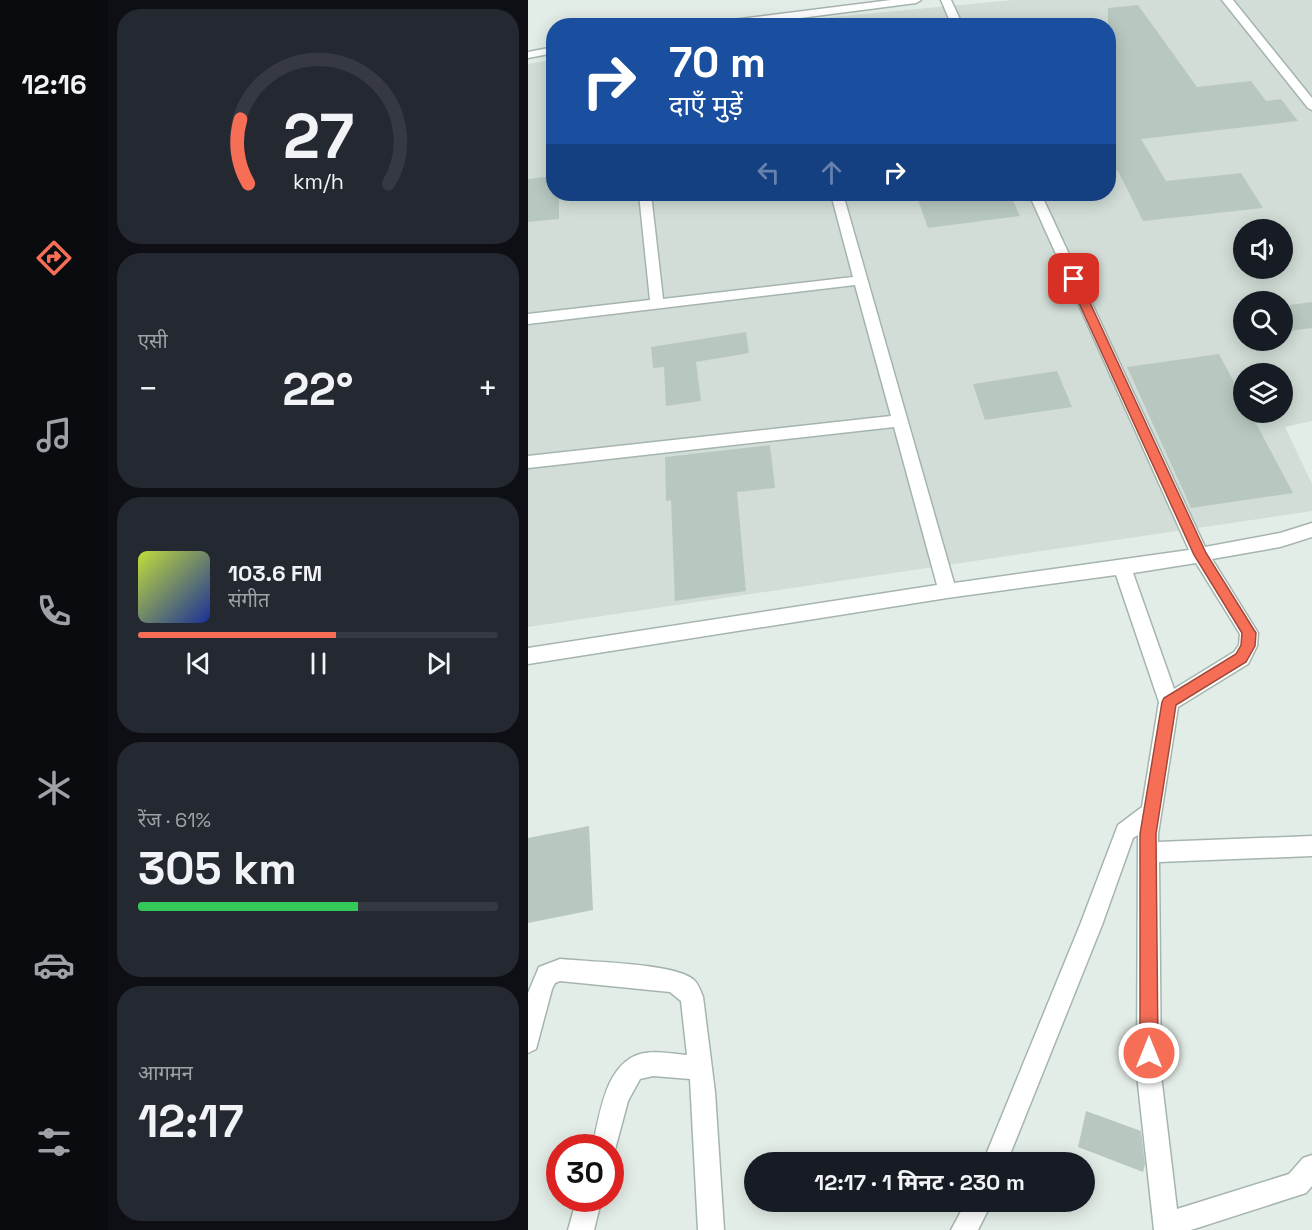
<!DOCTYPE html>
<html lang="hi">
<head>
<meta charset="utf-8">
<style>
  :root { --surface:#171b24; --page:#242831; --text:#f1f3f6; --muted:#9ea1a6; --line:#363941; --accent:#f76e57 }
  body { margin:0; font-family:"Space Grotesk","Noto Sans Devanagari",sans-serif; background:var(--page); color:var(--text); height:100vh; display:flex; flex-direction:column; font-size:22px; white-space:nowrap }
  * { box-sizing:border-box; margin:0 }
  p { font-size:20px; color:var(--muted) }
  .icon { flex:none; width:33px; height:33px; fill:none; stroke:currentColor; stroke-width:2; stroke-linecap:round; stroke-linejoin:round }
  .map { position:relative; flex:1; overflow:hidden }
  .drawer { display:flex; flex-direction:column; gap:9px; padding:9px; background:#0d0f14; width:420px }
  .drawer>* { flex:none }
  .banner { position:absolute; left:18px; top:18px; width:570px; height:183px; border-radius:24px; box-shadow:0 3px 15px #0003; background:#1a4fa0; color:#fff; overflow:hidden }
  .tools { position:absolute; left:705px; top:219px; display:grid; gap:12px }
  .tools a { display:grid; place-items:center; width:60px; height:60px; border-radius:50%; background:var(--surface); box-shadow:0 3px 15px #0003; font-size:30px }
  .speed { position:absolute; left:18px; top:1134px; display:flex; gap:12px; font-size:30px; font-weight:700; text-align:center }
  .speed>* { display:grid; place-content:center; width:78px; height:78px; border-radius:50%; background:var(--surface); box-shadow:0 3px 15px #0003; line-height:1 }
  .speed .limit { border:9px solid #d22; background:#fff; color:#111 }
  .pin { position:absolute; display:grid; place-items:center; width:51px; height:51px; color:#fff; margin:-26px; border-radius:12px; box-shadow:0 3px 9px #0006 }
  .me { position:absolute; width:66px; margin:-33px; rotate:0deg; stroke-linejoin:round; filter:drop-shadow(0 0 4px #0008) }
  .turn { display:flex; align-items:center; gap:21px; height:126px; padding:0 24px; font-size:27px }
  .turn .icon { width:78px; height:78px; stroke-width:2.5 }
  .turn b { display:block; font-size:42px; line-height:51px }
  .lanes { display:flex; align-items:center; height:57px; padding:0 24px; background:#0003; justify-content:center; gap:30px; direction:ltr }
  .lanes .off { opacity:.35 }
  .big { font-size:45px; font-weight:700; line-height:1.1 }
  .drawer .card { flex:1; display:flex; flex-direction:column; justify-content:center; gap:9px; min-width:0; padding:0 21px; border-radius:24px; background:var(--page) }
  .drawer .dial { align-items:center; gap:0 }
  .dial svg { height:156px; overflow:visible; fill:none; stroke:var(--line); stroke-width:7; stroke-linecap:round; text-anchor:middle }
  .dial text { fill:var(--text); stroke:none }
  .song { display:flex; align-items:center; gap:18px }
  .cover { width:72px; height:72px; border-radius:9px; background:linear-gradient(135deg,hsl(70 70% 55%),hsl(230 70% 35%)) }
  .played { height:6px; border-radius:3px; background:linear-gradient(90deg,var(--accent) 55%,var(--line) 55%) }
  .keys { display:flex; justify-content:space-around; direction:ltr }
  .heat { display:flex; justify-content:space-between; align-items:center; font-size:33px; direction:ltr }
  .charge { height:9px; border-radius:4px; background:linear-gradient(90deg,#34c759 61%,var(--line) 0) }
  .trip { position:absolute; left:216px; top:1152px; width:351px; height:60px; border-radius:30px; background:var(--surface); box-shadow:0 3px 15px #0003; font-weight:700; line-height:60px; text-align:center }
  main { display:flex; flex:1; min-height:0 }
  .tabs { display:flex; flex-direction:column; width:108px; justify-content:space-around; align-items:center; background:#090b0e; color:var(--muted) }
  .tabs .icon { width:42px; height:42px }
  .tabs .on { color:var(--accent) }
  .tabs b { font-size:27px; color:var(--text) }
  .map>svg:first-child { display:block }
</style>
</head>
<body>
<main>
<nav class="tabs">
<b>12:16</b>
<svg class="icon on" aria-label="directions" viewBox="0 0 24 24"><path d="M12 3l9 9-9 9-9-9zM9 14v-3h6M13 9l2 2-2 2"/></svg>
<svg class="icon" aria-label="music" viewBox="0 0 24 24"><path d="M9 18V5l10-2v13"/><circle cx="6" cy="18" r="3"/><circle cx="16" cy="16" r="3"/></svg>
<svg class="icon" aria-label="phone" viewBox="0 0 24 24"><path d="M5 4h4l2 5-3 2q2 4 5 5l2-3 5 2v4C11 20 4 13 5 4z"/></svg>
<svg class="icon" aria-label="climate" viewBox="0 0 24 24"><path d="M12 3v18M4 7l16 10M4 17L20 7"/></svg>
<svg class="icon" aria-label="car" viewBox="0 0 24 24"><path d="M5 17H2v-5l4-1 3-4h7l3 4 3 1v5h-3M9 17h6M6 11h13"/><circle cx="7" cy="17" r="2"/><circle cx="17" cy="17" r="2"/></svg>
<svg class="icon" aria-label="filters" viewBox="0 0 24 24"><path d="M4 7h16M4 17h16"/><circle cx="9" cy="7" r="2"/><circle cx="15" cy="17" r="2"/></svg>
</nav>
<section class="drawer">
<div class="card dial"><svg viewBox="0 0 100 80">
<path d="M14 69A42 42 0 1 1 86 69"/>
<path d="M14 69A42 42 0 0 1 10 36" stroke="#f76e57"/>
<text x="50" y="56" font-size="32" font-weight="700">27</text>
<text x="50" y="72" font-size="11">km/h</text>
</svg></div>
<div class="card"><p>एसी</p>
<div class="heat"><a>−</a><b class="big">22°</b><a>+</a></div>
</div>
<div class="card">
<div class="song"><i class="cover"></i><div><b>103.6 FM</b><p>संगीत</p></div></div>
<div class="played"></div>
<div class="keys"><svg class="icon" aria-label="previous" viewBox="0 0 24 24"><path d="M18 5L8 12l10 7zM5 5v14"/></svg><svg class="icon" aria-label="pause" viewBox="0 0 24 24"><path d="M8 5v14M16 5v14"/></svg><svg class="icon" aria-label="next" viewBox="0 0 24 24"><path d="M6 5l10 7-10 7zM19 5v14"/></svg></div>
</div>
<div class="card"><p>रेंज · 61%</p><b class="big">305 km</b><div class="charge"></div></div>
<div class="card"><p>आगमन</p><b class="big">12:17</b></div>
</section>
<div class="map">
<svg width="784" height="1230" viewBox="0 0 784 1230">
  <rect width="100%" height="100%" fill="#e3ede7"/>
  <path fill="#d1ddd6" fill-rule="evenodd" d="M485,0H784V421L757,427L784,484V511L0,627V64L25,60L26,194H580V26L245,25L293,18ZM716,230H754V268H716ZM716,302H754V340H716ZM716,374H754V412H716Z"/>
  <g fill="#b8c8c0">
    <polygon points="610,5 669,87 723,81 738,101 753,99 770,121 613,139 638,181 713,173 735,208 615,221 590,171 580,173 580,8"/>
    <polygon points="26,176 26,194 31,194 31,219 0,222 0,179"/>
    <polygon points="388,194 482,194 492,216 400,228"/>
    <polygon points="784,302 784,328 754,332 754,306"/>
    <polygon points="218,332 221,353 168,362 173,401 138,406 136,367 125,368 123,347"/>
    <polygon points="691,354 716,401 716,412 722,412 765,493 663,508 599,367"/>
    <polygon points="529,371 544,407 457,420 445,384"/>
    <polygon points="242,445 247,488 209,492 218,591 147,601 143,500 138,501 137,457"/>
    <polygon points="61,826 65,910 0,923 0,838"/>
    <polygon points="558,1111 613,1131 617,1164 615,1172 550,1147"/>
  </g>
  <g fill="none" stroke-linecap="round" stroke-linejoin="round">
    <defs>
      <g id="minor">
        <polygon points="363,0 393,0 388,3 211,26 176,26 181,23"/>
        <polygon points="413,0 423,0 435,26 424,26"/>
        <polygon points="694,0 705,0 784,98 784,110 780,108"/>
        <polygon points="26,47 26,53 0,58 0,52"/>
        <path d="M111,194H123L135,299L325,277L303,194H315L426,583L661,550L501,194H513L677,547L752,533L784,523V537L752,547L684,559L727,628L730,633L729,646L720,664L650,707L630,834V842L784,836V856L631,862L633,1075L649,1209L761,1174L775,1158L784,1155V1186L778,1193L663,1230H626L609,1075L610,835L605,838L574,925L479,1162H455L552,925L590,825L614,807L631,702L588,575L419,598L0,664V648L409,585L366,427L0,468V456L363,416L327,285L0,324V314L122,300ZM668,563L712,634L711,645L706,652L646,689L605,573Z"/>
        <path d="M32,959C60,962 148,963 166,980C171,985 173,992 175,997L187,1092L196,1230H170L162,1079L125,1076L112,1079L100,1101L85,1157L82,1158V1148H64C72,1117 76,1065 112,1054C126,1050 144,1054 159,1055L153,1001L142,992L32,981L27,983L24,989L8,1049L0,1053V993L11,967Z"/>
        <polygon points="49,1198 74,1198 66,1230 40,1230"/>
        <polygon points="438,1202 464,1202 450,1230 423,1230"/>
      </g>
    </defs>
    <use href="#minor" stroke="#a5b5ae" stroke-width="3"/>
    <use href="#minor" fill="#fff" fill-rule="evenodd"/>
  </g>
  <polygon fill="#f76e57" stroke="#a14839" stroke-width="1.5" points="546,275 551,279 678,553 728,633 727,646 718,662 648,705 628,834 630,1053 627,1059 621,1062 615,1059 612,1053 612,834 634,702 636,698 708,654 713,645 714,633 666,555 540,279"/>
</svg>
<div class="tools">
<a><svg class="icon" aria-label="sound" viewBox="0 0 24 24"><path d="M4 9h4l5-4v14l-5-4H4zM17 9q2 3 0 6"/></svg></a>
<a><svg class="icon" aria-label="search" viewBox="0 0 24 24"><circle cx="10" cy="10" r="6"/><path d="M15 15l6 6"/></svg></a>
<a><svg class="icon" aria-label="layers" viewBox="0 0 24 24"><path d="M12 4l9 5-9 5-9-5zM3 14l9 5 9-5"/></svg></a>
</div>
<div class="speed"><div class="limit">30</div></div>
<div class="pin" style="left:546px;top:279px;background:#d93025"><svg class="icon" aria-label="arrive" viewBox="0 0 24 24"><path d="M6 21V4h12l-3 4 3 4H6"/></svg></div>
<svg class="me" style="left:621px;top:1053px" viewBox="-20 -20 40 40"><circle r="17" fill="#f76e57" stroke="#fff" stroke-width="3"/><path d="M0-11L8 9 0 5-8 9z" fill="#fff"/></svg>
<div class="trip">12:17 · 1 मिनट · 230 m</div>
<div class="banner">
<div class="turn"><svg class="icon" aria-label="right" viewBox="0 0 24 24"><path d="M7 20v-9h11M14 6l5 5-5 5"/></svg><div><b>70 m</b>दाएँ मुड़ें</div></div>
<div class="lanes"><svg class="icon off" aria-label="left" viewBox="0 0 24 24"><path d="M17 20v-9H6M10 6l-5 5 5 5"/></svg><svg class="icon off" aria-label="ahead" viewBox="0 0 24 24"><path d="M12 20V5M6 11l6-6 6 6"/></svg><svg class="icon" aria-label="right" viewBox="0 0 24 24"><path d="M7 20v-9h11M14 6l5 5-5 5"/></svg></div>
</div>
</div>
</main>
</body>
</html>
